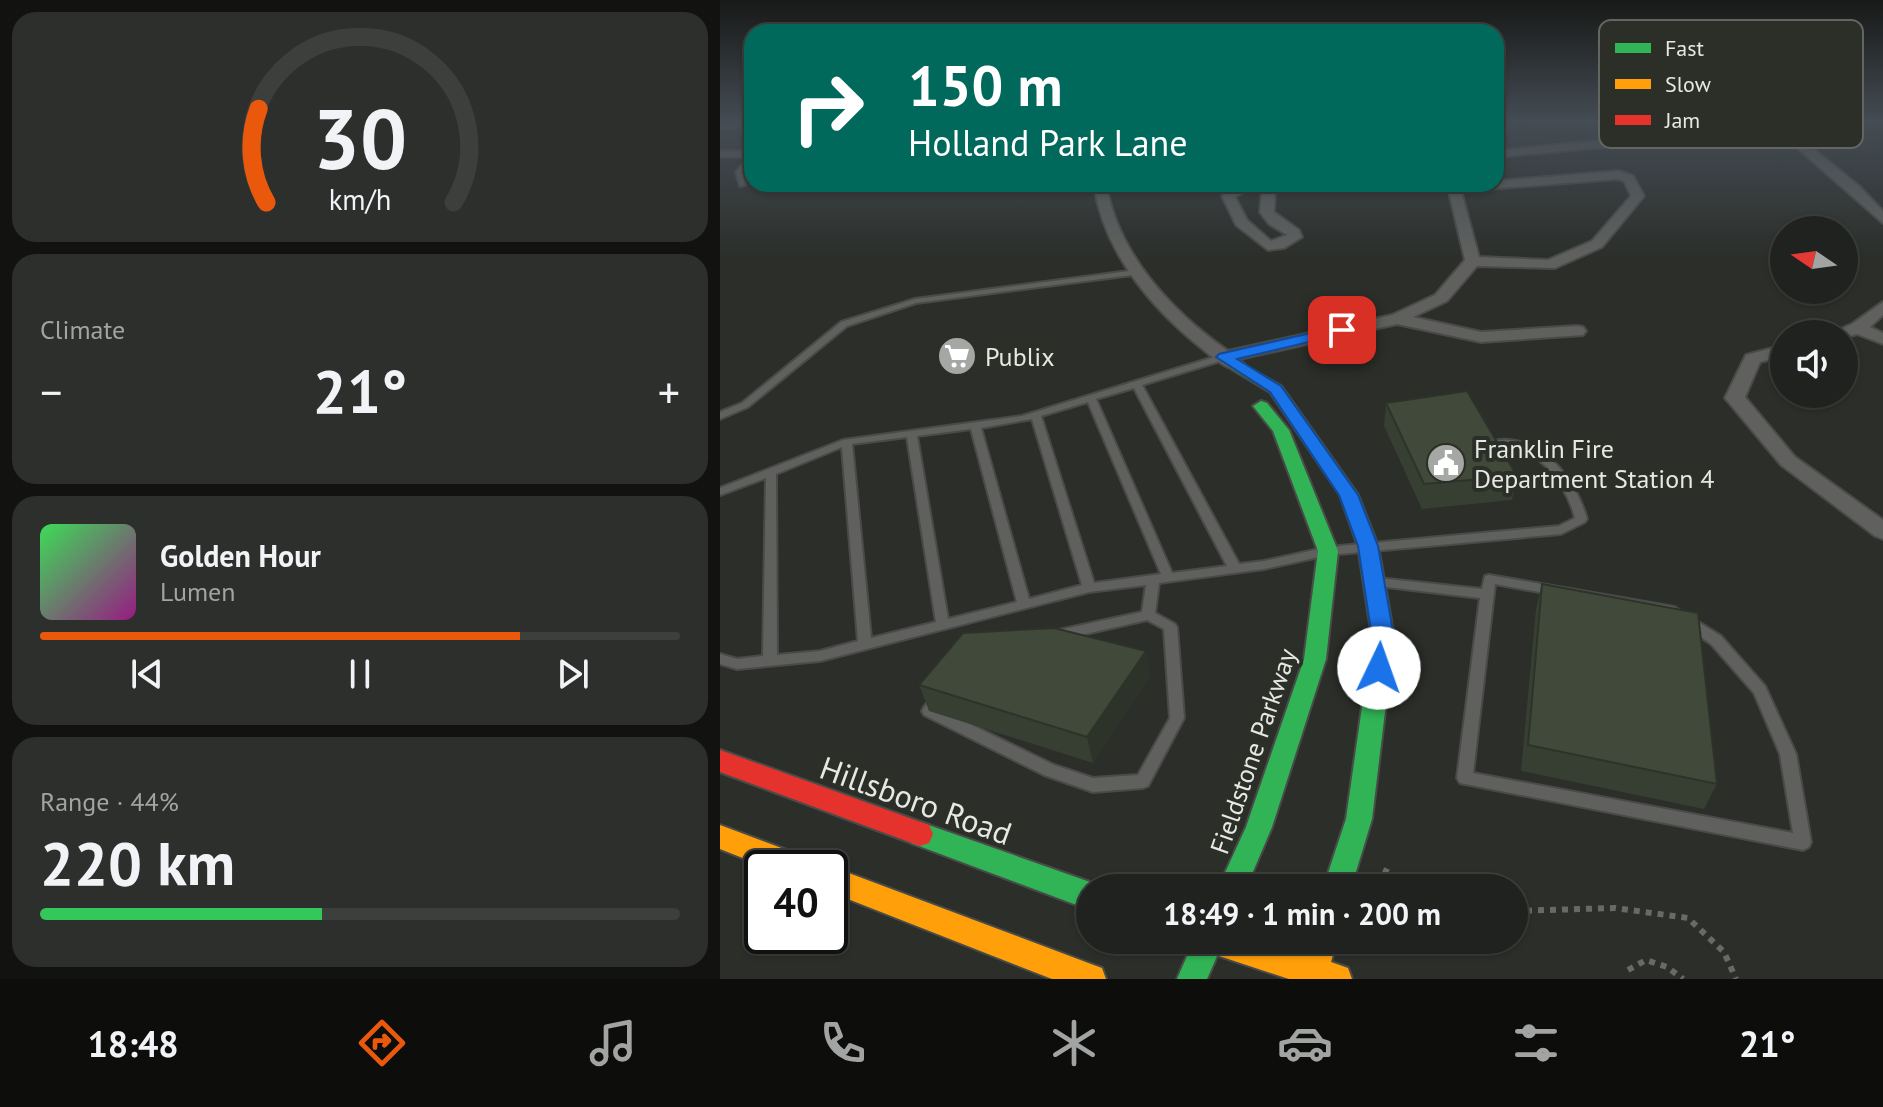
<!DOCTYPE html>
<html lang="en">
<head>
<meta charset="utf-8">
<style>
  :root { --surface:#20221f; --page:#2d2f2c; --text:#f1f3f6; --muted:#a2a4a4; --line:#3d3f3d; --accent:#ea580c }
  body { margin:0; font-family:"PT Sans",sans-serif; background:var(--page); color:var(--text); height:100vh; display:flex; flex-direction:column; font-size:30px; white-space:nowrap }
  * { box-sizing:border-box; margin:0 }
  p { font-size:26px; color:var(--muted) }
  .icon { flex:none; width:44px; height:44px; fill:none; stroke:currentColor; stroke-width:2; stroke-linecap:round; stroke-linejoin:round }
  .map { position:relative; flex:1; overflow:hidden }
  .details { display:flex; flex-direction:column; gap:12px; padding:12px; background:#121311; width:720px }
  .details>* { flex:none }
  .hud { position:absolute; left:24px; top:24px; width:760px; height:168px; border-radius:24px; box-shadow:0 2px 6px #0004,0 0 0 2px var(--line); background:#00695c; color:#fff; overflow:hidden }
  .needle { width:52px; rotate:283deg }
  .buttons { position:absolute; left:1050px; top:216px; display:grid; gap:16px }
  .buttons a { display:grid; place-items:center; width:88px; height:88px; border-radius:50%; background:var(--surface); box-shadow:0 2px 6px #0004,0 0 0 2px var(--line); font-size:40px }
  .speed { position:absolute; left:24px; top:850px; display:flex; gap:16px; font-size:40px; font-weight:700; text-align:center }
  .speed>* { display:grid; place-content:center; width:104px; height:104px; border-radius:50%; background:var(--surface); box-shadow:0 2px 6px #0004,0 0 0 2px var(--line); line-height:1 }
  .speed .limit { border:4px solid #111; border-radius:12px; background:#fff; color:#111 }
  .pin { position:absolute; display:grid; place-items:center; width:68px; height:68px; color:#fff; margin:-34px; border-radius:16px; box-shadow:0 4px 12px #0006 }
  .me { position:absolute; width:88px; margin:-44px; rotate:3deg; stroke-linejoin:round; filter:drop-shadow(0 0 6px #0008) }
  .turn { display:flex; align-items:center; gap:28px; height:168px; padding:0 32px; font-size:36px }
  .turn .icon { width:104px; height:104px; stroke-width:2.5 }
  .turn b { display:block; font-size:56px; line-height:68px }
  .big { font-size:60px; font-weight:600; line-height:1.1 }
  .details .widget { flex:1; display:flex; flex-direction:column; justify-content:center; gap:12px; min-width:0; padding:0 28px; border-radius:24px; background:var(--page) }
  .details .dial { align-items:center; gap:0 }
  .dial svg { height:208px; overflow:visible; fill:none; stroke:var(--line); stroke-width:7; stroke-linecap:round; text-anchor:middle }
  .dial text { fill:var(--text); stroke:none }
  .song { display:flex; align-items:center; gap:24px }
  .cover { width:96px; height:96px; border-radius:12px; background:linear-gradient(135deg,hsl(130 70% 55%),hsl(310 70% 35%)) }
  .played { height:8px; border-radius:4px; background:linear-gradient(90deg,var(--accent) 75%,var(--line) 75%) }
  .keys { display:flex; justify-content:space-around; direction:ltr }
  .heat { display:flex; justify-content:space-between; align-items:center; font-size:44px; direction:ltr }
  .charge { height:12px; border-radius:6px; background:linear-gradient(90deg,#34c759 44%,var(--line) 0) }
  .trip { position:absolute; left:356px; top:874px; width:452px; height:80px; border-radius:40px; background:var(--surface); box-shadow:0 2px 6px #0004,0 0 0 2px var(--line); font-weight:600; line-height:80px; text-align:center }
  .tab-bar { display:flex; height:128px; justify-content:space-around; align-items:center; background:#0d0e0c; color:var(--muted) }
  .tab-bar .icon { width:56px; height:56px }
  .tab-bar .selected { color:var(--accent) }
  .tab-bar b { font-size:36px; color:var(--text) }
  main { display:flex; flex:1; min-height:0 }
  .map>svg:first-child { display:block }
</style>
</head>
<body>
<main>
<section class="details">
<div class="widget dial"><svg viewBox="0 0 100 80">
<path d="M14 69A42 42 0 1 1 86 69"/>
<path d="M14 69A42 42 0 0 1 11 33" stroke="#ea580c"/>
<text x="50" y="56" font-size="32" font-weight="700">30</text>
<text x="50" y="72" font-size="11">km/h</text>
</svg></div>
<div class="widget"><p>Climate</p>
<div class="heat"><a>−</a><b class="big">21°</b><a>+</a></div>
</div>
<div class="widget">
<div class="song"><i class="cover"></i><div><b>Golden Hour</b><p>Lumen</p></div></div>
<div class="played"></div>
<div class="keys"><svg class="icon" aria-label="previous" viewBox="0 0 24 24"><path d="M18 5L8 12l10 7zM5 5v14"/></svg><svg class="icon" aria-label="pause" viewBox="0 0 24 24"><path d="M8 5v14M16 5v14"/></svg><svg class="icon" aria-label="next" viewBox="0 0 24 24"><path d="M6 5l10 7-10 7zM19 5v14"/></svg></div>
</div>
<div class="widget"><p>Range · 44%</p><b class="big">220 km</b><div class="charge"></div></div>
</section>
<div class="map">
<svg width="1163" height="979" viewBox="0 0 1163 979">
  <rect width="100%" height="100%" fill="#2b2e29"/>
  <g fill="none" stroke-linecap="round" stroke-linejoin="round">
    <defs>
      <g id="lane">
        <polygon points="32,153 32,159 22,172 25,185 20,186 16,172"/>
        <polygon points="417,270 421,272 420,274 196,303 127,326 28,407 0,419 0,412 22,403 121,322 195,299"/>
        <path d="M504,354L507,355V359L422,385L519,564L544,561L608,547L839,526L855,518C847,488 825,455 793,447C782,444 771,450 762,445L763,443C772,441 781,439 789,440C829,443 857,484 867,519L865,522L841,534L608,555L544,569L439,583L435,613L455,624L457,627L464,718L428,786L423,788L373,792L324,775L204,715L202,711C206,703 213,694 223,697L225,701L219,709L334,765L373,778L418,775L450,718L444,629L427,620L339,640L334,638L332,635L334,632L339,630L422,612L426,585L369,592L100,661L17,669L0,664V654L17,659L43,656L46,478L0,495V488L123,440L302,416ZM414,388L507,566L452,573L376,399ZM368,402L441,574L374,583L321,416ZM312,419L362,585L309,599L261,428ZM251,429L297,602L228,619L197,436ZM187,437L216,622L151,638L132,444ZM122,447L138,641L100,651L57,655L56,474Z"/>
        <path d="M769,575L954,607L1001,636L1045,686L1076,754L1091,842L1089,847L1083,850L740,783L737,778L760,598L658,586L654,585L652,582L654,579L658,578L762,589L765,576ZM775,584L951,616L991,644L1034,693L1060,754L1073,833L753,773Z"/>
      </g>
      <g id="street">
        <rect x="0" y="123" width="32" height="5"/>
        <polygon points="1116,123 1070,130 1139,186 1163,211 1163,223 1058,131 776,157 776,151 1051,123"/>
        <rect x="0" y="151" width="32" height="6"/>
        <path d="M899,171L913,176L924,196L882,247L835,268L757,266L727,301L693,317L761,332L857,326L863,327L866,331L863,335L761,342L677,324L519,359L525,365L516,370C503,367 491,356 480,347C429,306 383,250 374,184H386C398,254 451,311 508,351L672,315L715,295L745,260L729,192L555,190L554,212L579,230L582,237L564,248L548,250L516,225L502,196L518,184H776V181ZM898,179L904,181L911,196L872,241L828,260L759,257L741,191ZM527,190H542L540,212L549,224L567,235L551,241L527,220L515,197Z"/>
        <polygon points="1163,302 1163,315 1150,327 1163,333 1163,344 1137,334 1124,338 1124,334 1109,334 1132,324"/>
        <polygon points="1064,345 1064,356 1040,362 1025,397 1075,457 1163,520 1163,539 1155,536 1061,465 1005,398 1026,355"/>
      </g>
      <g id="fast">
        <polygon points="517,362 561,386 638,495 658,546 674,637 652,819 631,888 603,888 626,819 652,637 638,546 620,495 550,392 512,369 510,366"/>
        <polygon points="541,401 547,403 569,430 618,551 606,659 552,827 526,888 498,888 526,827 584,659 598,551 553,431 533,406"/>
        <polygon points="200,822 370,882 381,888 370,888 370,910 191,843 187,834 191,825"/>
        <polygon points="474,940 504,940 487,979 457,979"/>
      </g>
      <g id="slow">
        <polygon points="0,825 91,859 95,868 48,868 0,849"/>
        <polygon points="110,866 371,964 382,968 386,979 332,979 110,892 110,868 104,868"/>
        <polygon points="476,940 539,940 583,954 587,940 617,940 611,962 628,968 632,979 569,979 481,950"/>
      </g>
      <polygon id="jam" points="0,750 209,825 213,834 209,843 200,846 0,772"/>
    </defs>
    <use href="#lane" stroke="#494b48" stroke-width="4"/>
    <use href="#street" stroke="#494b48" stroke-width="4"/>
    <use href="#fast" stroke="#494b48" stroke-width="4"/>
    <use href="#slow" stroke="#494b48" stroke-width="4"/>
    <use href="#jam" stroke="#494b48" stroke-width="4"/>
    <g stroke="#686a67" stroke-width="6" stroke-dasharray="6 6" stroke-linecap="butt">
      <polyline points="663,870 703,888"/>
      <polyline points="794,911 895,908 968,918 1004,952 1016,979"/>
      <polyline points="908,970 926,960 947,967 963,979"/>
    </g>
    <use href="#lane" fill="#60615f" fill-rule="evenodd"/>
    <use href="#street" fill="#60615f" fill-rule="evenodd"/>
    <use href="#fast" fill="#30b455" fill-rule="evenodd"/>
    <use href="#slow" fill="#ff9f0a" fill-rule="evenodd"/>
    <use href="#jam" fill="#e5322d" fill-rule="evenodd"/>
  </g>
  <g fill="#373f32">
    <polygon points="666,403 797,476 792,500 702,509 664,426"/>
    <polygon points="822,584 997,784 984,809 801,771 816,609"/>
    <polygon points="426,651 430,677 373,763 209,711 199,685"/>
  </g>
  <polygon fill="#2d3329" points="426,651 430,677 373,763 367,737"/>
  <g fill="#40493a" stroke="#2d3329" stroke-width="2">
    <polygon points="747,391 797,476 704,484 666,403"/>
    <polygon points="822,584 978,613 997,784 808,745"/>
    <polygon points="334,628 426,651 367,737 199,685 243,633"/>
  </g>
  <linearGradient id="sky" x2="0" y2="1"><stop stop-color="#181917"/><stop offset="0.47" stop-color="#444c54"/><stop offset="1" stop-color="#444c54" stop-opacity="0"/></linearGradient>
  <rect width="1163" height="260" fill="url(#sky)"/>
  <polygon fill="#1a73e8" stroke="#114b97" stroke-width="2" points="622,326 627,327 627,333 517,359 561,386 638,495 658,546 674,637 667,674 659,676 651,674 647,668 652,637 638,546 619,495 550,392 496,357 499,354"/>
  <defs>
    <symbol id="supermarket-disc" viewBox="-11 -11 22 22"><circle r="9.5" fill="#a4a7a3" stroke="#2b2f28"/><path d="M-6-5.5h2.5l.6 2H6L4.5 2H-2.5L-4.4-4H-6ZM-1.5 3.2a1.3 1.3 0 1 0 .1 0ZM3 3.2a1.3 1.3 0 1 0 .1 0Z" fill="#fff"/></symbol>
    <symbol id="civic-disc" viewBox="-11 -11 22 22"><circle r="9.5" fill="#a4a7a3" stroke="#2b2f28"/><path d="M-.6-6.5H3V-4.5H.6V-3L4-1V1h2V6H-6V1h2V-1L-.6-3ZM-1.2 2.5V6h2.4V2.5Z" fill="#fff"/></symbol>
  </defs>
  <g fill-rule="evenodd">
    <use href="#supermarket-disc" x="215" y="334" width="44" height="44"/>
    <use href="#civic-disc" x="704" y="441" width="44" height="44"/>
  </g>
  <g text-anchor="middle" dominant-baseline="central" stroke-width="8" stroke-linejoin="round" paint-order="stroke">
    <g font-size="26" fill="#e5e8e4" stroke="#2b2f28" text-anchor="start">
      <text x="265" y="356">Publix</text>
      <text x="754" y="448">Franklin Fire<tspan x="754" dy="30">Department Station 4</tspan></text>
    </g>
    <g font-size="26" fill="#e5e8e4" stroke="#2b2f28">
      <text transform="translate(533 751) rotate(-71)">Fieldstone Parkway</text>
    </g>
    <g font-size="32" fill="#e5e8e4" stroke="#2b2f28">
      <text transform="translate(196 800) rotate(20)">Hillsboro Road</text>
    </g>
  </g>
  <rect x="879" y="20" width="264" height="128" rx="12" fill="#2b2f28" stroke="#636660" stroke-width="2"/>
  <rect x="895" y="43" width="36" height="10" fill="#30b455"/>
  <rect x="895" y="79" width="36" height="10" fill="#ff9f0a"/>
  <rect x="895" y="115" width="36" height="10" fill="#e5322d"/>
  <g font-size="22" fill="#e5e8e4">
    <text x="945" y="56">Fast</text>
    <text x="945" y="92">Slow</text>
    <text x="945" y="128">Jam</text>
  </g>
</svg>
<div class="buttons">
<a><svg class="needle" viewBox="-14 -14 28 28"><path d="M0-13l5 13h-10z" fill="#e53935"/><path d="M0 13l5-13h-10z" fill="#a2a4a4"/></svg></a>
<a><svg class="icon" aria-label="sound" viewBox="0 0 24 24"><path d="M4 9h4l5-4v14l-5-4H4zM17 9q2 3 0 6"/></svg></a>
</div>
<div class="speed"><div class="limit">40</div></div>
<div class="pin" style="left:622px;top:330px;background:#d93025"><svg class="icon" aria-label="arrive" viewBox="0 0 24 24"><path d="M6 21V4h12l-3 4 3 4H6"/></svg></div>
<svg class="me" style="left:659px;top:668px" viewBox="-20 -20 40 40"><circle r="19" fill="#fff"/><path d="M0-13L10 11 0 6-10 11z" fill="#1a73e8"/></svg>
<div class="trip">18:49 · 1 min · 200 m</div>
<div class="hud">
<div class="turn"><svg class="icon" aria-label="right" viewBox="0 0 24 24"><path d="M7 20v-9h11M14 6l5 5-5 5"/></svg><div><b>150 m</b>Holland Park Lane</div></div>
</div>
</div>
</main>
<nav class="tab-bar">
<b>18:48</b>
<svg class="icon selected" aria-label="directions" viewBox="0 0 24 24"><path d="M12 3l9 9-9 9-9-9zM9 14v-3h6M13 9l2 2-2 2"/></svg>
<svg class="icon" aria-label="music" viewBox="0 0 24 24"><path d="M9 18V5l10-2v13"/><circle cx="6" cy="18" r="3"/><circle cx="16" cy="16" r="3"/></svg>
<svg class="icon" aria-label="phone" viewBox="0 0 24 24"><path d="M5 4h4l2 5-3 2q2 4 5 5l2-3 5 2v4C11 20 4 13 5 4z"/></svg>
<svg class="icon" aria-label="climate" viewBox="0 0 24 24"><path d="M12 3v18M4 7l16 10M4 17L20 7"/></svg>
<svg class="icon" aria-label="car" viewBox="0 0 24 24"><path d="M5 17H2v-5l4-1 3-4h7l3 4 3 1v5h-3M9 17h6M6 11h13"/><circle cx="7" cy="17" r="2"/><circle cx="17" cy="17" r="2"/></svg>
<svg class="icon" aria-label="filters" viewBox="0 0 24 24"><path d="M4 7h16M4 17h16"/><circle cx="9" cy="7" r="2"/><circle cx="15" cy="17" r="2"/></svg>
<b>21°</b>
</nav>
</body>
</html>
